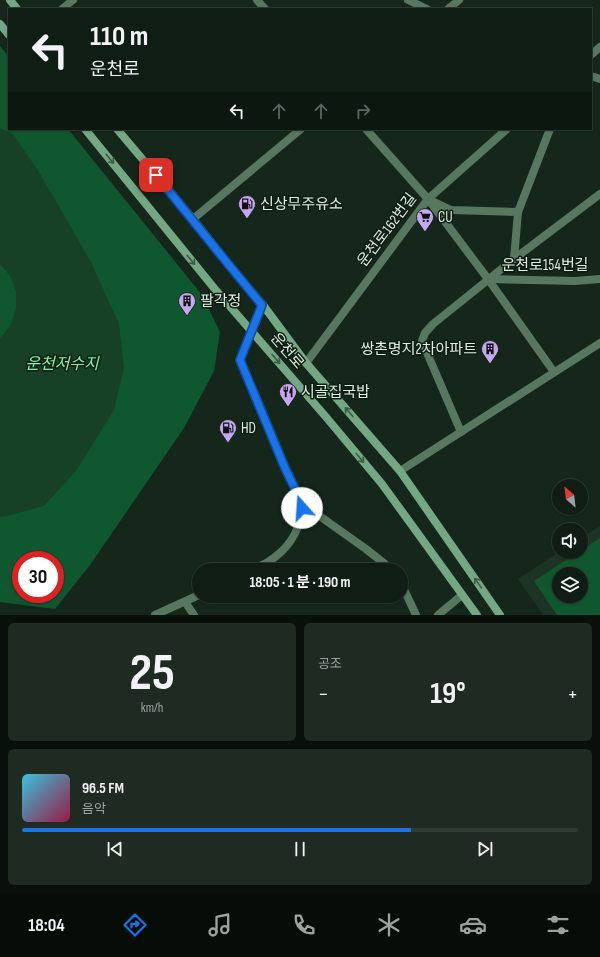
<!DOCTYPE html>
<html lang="ko">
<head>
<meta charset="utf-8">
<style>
  :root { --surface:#101d14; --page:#1e2a22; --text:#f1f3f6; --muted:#9ca2a0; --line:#303b34; --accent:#1a73e8 }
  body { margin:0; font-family:"Sofia Sans Condensed","Noto Sans KR",sans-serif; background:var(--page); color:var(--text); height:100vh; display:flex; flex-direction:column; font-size:15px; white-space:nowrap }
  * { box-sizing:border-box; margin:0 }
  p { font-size:13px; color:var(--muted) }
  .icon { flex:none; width:22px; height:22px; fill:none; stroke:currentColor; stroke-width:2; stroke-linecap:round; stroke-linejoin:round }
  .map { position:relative; height:615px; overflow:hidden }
  .details { display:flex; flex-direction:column; gap:8px; padding:8px; background:#09100b; flex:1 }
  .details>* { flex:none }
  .top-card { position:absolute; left:8px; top:8px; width:584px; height:122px; border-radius:0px; box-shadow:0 1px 3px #0004,0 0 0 1px var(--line); background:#101d14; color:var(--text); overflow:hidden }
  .needle { width:26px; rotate:332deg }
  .controls { position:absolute; left:552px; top:479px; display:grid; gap:8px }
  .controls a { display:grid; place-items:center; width:36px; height:36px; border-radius:50%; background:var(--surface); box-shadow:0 1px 3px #0004,0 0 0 1px var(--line); font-size:20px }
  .speed { position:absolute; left:12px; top:551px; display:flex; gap:8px; font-size:20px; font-weight:700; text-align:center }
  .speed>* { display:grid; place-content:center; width:52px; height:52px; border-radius:50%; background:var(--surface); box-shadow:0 1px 3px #0004,0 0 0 1px var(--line); line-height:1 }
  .speed .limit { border:6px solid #d22; background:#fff; color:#111 }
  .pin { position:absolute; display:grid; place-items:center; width:34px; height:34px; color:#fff; margin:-17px; border-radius:8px; box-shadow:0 2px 6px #0006 }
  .me { position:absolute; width:44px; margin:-22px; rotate:341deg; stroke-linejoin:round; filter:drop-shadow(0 0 3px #0008) }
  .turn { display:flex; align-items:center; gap:14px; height:84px; padding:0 16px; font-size:18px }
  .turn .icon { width:52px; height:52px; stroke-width:2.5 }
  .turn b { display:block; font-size:28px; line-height:34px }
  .lanes { display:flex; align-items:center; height:38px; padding:0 16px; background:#0003; justify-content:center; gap:20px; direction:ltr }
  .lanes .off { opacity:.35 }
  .big { font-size:30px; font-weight:700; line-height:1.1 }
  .details .widget { flex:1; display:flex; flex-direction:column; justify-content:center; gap:6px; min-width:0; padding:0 14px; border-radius:6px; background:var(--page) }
  .details .dial { align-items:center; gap:0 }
  .dial b { font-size:52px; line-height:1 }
  .song { display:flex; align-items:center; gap:12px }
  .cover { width:48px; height:48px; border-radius:6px; background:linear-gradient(135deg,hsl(190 70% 55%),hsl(340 70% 35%)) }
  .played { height:4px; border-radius:2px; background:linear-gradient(90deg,var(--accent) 70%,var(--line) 70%) }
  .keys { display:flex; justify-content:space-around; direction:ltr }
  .heat { display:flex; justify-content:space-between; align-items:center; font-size:22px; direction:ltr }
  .details .tiles { flex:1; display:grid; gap:8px; grid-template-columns:1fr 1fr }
  .widget:last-child { grid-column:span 2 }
  .trip { position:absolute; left:192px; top:563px; width:216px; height:40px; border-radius:20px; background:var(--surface); box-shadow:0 1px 3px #0004,0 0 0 1px var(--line); font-weight:700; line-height:40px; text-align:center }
  .menu { display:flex; height:64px; justify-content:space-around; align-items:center; background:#060c08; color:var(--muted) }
  .menu .icon { width:28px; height:28px }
  .menu .current { color:var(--accent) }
  .menu b { font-size:18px; color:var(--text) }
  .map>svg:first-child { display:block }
</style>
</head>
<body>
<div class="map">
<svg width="600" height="615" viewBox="0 0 600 615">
  <rect width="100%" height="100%" fill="#15271b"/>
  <path fill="#1d3424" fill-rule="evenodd" d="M600,526V615H543L518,579L559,552H581V538ZM559,574H581V596H559Z"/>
  <g fill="#0f572f" fill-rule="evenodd">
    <path d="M0,46L9,57V129H68L202,295L220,332L214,371L184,428L90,565L55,609L0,602ZM21,560H55V594H21Z"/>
    <path d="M600,538V615H557L534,581L578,552H581V550ZM559,574H581V596H559Z"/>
  </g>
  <polygon fill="#164126" points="0,128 13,134 39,172 91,262 119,324 124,368 114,410 76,471 44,506 4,517 0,517 0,338 10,326 16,309 16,291 10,276 0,264"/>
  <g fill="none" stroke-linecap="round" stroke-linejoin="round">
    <g stroke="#577760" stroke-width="8">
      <polyline points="257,0 265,9"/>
      <polyline points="408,0 427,9"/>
      <polyline points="62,9 73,0"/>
      <polyline points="448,9 459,0"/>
      <polyline points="591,55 600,47"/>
      <polyline points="591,76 600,79"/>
      <polyline points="366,129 428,199 488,279 554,372"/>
      <polyline points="428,199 451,210 518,212"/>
      <polyline points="193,219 301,129"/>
      <polyline points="514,259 518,212 550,129"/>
      <polyline points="488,279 575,281 600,279"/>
      <polyline points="306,363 428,199 507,129"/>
      <polyline points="461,432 422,341 425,333 433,324 514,259 600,194"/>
      <polyline points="400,471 600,343"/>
      <polyline points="302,508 321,517 366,549 385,564 391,570"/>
      <path d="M252,570C257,567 263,565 268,562C287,550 300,532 301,510C302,499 290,478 285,467C270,431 256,395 240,360L263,305"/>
      <polyline points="401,583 416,615"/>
      <polyline points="185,602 194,615"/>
      <polyline points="155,615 199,595"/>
      <polyline points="438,615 462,595"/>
    </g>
    <g stroke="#74a783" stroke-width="8">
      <polyline points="10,0 17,9"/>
      <polyline points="0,24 9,35"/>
      <polyline points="85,129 214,288 326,417 382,484 477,615"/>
      <polyline points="117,129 193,219 244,284 263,305 306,363 400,471 500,615"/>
    </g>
  </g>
  <defs><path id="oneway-shaft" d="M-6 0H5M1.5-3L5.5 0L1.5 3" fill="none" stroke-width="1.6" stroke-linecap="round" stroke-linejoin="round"/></defs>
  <g stroke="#3b5b44">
    <use href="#oneway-shaft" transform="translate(110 159) rotate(51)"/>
    <use href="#oneway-shaft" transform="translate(191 260) rotate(51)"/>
    <use href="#oneway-shaft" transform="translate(276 359) rotate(49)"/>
    <use href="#oneway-shaft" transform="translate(349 412) rotate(-131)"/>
    <use href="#oneway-shaft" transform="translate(360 458) rotate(50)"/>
    <use href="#oneway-shaft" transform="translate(478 583) rotate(-125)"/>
  </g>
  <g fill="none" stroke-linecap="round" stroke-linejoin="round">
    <defs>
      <path id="route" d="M156,175C191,218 226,262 262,305L240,360L285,468L299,497L302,508"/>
    </defs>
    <use href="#route" stroke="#114b97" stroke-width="10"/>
    <use href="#route" stroke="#1a73e8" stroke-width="7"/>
  </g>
  <defs>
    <symbol id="fuel-pin" viewBox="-11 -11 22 30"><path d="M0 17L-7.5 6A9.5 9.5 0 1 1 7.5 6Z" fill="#c5a6f0" stroke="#0c1d11"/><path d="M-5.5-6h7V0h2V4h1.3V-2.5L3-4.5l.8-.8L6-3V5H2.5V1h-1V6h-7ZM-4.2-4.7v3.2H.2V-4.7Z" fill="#111"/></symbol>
    <symbol id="supermarket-pin" viewBox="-11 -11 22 30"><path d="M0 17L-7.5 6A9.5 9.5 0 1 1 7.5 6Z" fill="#c5a6f0" stroke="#0c1d11"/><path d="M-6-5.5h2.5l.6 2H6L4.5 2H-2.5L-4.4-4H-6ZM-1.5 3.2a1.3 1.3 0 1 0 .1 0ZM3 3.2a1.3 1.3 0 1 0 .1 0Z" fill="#111"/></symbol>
    <symbol id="building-pin" viewBox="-11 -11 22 30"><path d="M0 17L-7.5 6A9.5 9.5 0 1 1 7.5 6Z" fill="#c5a6f0" stroke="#0c1d11"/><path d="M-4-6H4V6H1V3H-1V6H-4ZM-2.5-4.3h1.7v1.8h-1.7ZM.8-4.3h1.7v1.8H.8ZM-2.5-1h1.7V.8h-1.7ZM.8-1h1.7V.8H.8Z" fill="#111"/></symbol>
    <symbol id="restaurant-pin" viewBox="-11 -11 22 30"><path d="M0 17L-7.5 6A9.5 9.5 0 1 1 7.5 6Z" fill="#c5a6f0" stroke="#0c1d11"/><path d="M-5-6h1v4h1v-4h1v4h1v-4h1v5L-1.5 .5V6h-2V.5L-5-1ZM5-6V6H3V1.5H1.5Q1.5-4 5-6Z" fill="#111"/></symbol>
  </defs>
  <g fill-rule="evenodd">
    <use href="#fuel-pin" x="237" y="194" width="20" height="27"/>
    <use href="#supermarket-pin" x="415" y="207" width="20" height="27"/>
    <use href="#building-pin" x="177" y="291" width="20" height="27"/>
    <use href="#building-pin" x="480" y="339" width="20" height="27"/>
    <use href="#restaurant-pin" x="278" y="382" width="20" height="27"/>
    <use href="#fuel-pin" x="218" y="418" width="20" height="27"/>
  </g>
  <g text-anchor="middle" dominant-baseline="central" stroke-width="3" stroke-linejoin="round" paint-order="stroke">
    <g font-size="15" fill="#e1ece3" stroke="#0c1d11" text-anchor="start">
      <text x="260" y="204">신상무주유소</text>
      <text x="438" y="217">CU</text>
      <text x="200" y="301">팔각정</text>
      <text x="477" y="349" text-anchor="end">쌍촌명지2차아파트</text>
      <text x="301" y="392">시골집국밥</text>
      <text x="241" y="428">HD</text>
    </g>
    <g font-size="15" fill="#e1ece3" stroke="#0c1d11">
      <text transform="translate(387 230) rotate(-53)">운천로162번길</text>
      <text x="545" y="265">운천로154번길</text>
      <text transform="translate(287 351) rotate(49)">운천로</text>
    </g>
    <g font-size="16" font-style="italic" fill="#85f1a8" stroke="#0c1d11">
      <text x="62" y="364">운천저수지</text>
    </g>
  </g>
</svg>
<div class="controls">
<a><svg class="needle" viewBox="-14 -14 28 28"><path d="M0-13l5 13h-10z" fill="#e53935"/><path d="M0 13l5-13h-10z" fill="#9ca2a0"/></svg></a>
<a><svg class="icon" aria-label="sound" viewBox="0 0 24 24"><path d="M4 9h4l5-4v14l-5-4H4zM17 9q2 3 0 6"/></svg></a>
<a><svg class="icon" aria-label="layers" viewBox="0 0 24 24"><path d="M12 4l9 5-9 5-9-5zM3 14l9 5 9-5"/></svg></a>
</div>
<div class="speed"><div class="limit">30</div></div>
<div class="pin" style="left:156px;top:175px;background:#d93025"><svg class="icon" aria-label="arrive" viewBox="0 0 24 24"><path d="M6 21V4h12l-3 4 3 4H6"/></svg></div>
<svg class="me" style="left:302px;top:508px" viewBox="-20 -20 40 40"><circle r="19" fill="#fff"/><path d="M0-13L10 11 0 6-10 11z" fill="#1a73e8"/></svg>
<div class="trip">18:05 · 1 분 · 190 m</div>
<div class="top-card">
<div class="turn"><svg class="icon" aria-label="left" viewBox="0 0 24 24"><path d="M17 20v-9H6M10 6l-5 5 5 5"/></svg><div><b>110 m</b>운천로</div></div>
<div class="lanes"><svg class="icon" aria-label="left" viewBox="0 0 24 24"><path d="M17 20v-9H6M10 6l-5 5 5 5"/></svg><svg class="icon off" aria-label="ahead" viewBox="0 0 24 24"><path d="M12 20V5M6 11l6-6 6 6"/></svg><svg class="icon off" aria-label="ahead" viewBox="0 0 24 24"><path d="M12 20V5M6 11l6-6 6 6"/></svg><svg class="icon off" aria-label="right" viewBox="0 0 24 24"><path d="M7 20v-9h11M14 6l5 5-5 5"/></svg></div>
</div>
</div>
<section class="details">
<div class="tiles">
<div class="widget dial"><b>25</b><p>km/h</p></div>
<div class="widget"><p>공조</p>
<div class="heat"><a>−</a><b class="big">19°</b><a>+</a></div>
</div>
<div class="widget">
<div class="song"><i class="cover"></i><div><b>96.5 FM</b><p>음악</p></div></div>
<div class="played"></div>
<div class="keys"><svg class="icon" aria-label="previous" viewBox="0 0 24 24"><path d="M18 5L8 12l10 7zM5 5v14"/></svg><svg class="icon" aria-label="pause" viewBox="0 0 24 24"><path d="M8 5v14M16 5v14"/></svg><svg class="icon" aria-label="next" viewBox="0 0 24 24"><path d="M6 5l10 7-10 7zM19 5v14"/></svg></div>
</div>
</div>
</section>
<nav class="menu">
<b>18:04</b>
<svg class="icon current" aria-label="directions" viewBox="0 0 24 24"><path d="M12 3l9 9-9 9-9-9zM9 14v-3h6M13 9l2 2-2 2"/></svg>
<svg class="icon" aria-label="music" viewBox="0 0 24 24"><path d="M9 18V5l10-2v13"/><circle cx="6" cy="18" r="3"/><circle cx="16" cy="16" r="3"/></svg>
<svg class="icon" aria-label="phone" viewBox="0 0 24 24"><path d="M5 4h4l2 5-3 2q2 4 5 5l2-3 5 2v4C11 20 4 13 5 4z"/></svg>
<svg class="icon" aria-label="climate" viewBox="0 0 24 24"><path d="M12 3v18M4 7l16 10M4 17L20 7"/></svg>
<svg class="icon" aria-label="car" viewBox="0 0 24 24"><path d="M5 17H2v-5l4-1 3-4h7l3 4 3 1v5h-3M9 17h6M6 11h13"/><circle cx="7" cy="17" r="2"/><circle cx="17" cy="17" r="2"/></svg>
<svg class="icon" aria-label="filters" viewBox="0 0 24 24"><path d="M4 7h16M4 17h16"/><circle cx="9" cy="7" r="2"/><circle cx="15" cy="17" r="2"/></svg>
</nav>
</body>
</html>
